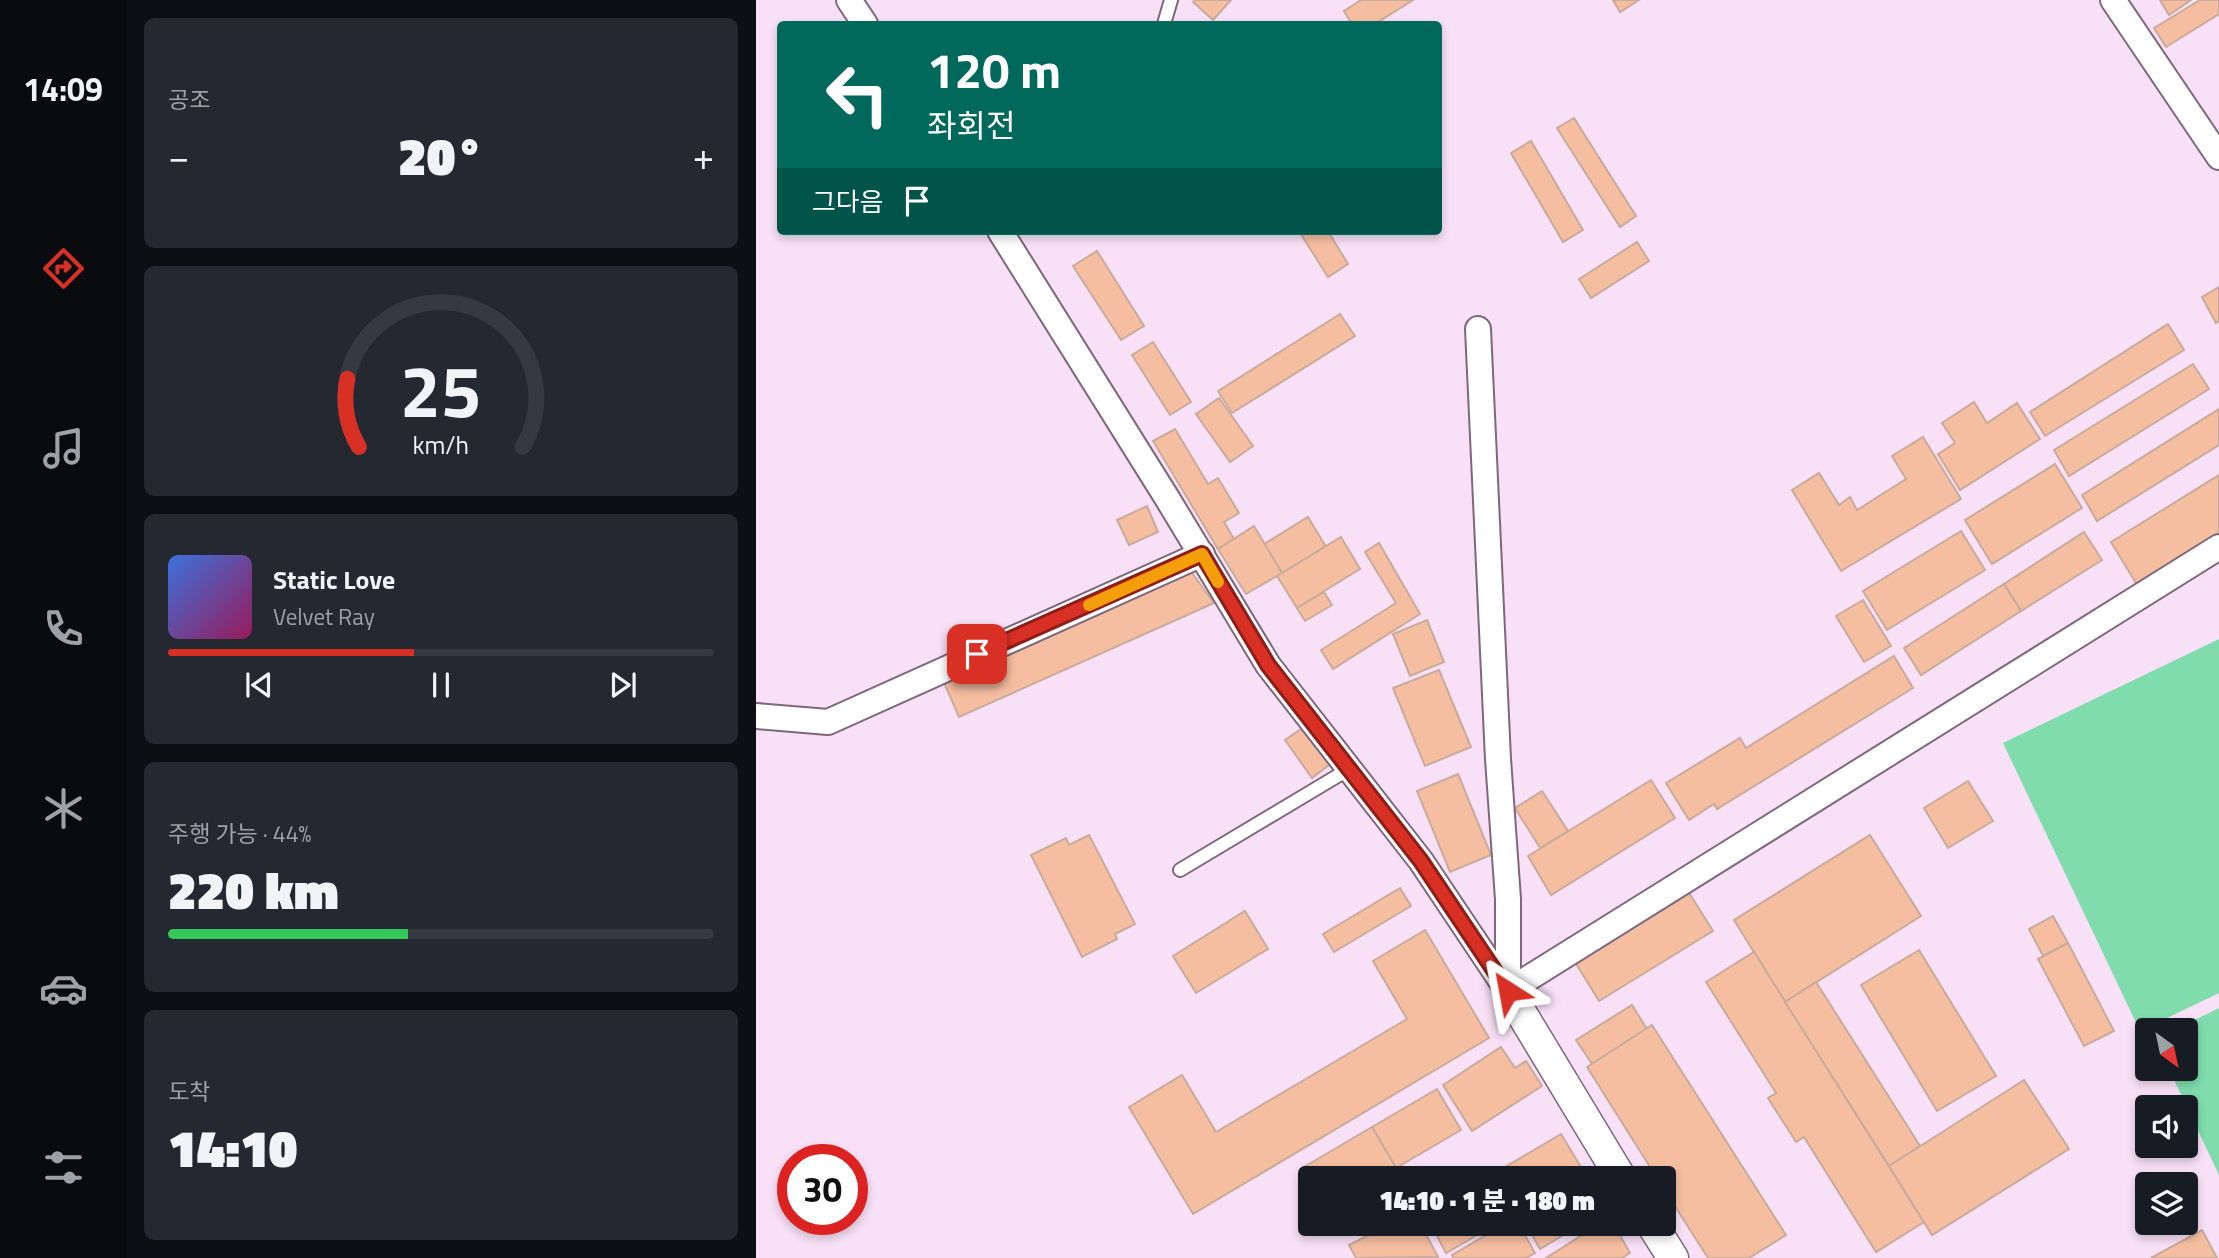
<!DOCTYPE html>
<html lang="ko">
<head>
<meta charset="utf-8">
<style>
  :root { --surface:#171b24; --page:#242831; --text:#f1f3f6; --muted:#9ea1a6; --line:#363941; --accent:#d93025 }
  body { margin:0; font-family:"Titillium Web","Noto Sans KR",sans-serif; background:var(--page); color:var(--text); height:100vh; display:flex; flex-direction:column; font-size:26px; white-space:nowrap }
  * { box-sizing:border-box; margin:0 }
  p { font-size:23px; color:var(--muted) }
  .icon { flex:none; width:38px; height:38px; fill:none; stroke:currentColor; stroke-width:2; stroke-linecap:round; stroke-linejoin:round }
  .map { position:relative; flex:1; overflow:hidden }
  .side { display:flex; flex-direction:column; gap:18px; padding:18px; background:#0d0f14; width:630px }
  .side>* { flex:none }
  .banner { position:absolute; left:21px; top:21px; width:665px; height:214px; border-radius:7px; box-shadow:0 4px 10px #0003; background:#00695c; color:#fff; overflow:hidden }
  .needle { width:46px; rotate:147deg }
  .buttons { position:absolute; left:1379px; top:1018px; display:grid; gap:14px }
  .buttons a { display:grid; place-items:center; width:63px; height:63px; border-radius:7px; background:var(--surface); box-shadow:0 4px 10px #0003; font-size:35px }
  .speed { position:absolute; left:21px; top:1144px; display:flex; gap:14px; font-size:35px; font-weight:700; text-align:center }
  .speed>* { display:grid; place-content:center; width:91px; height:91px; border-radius:50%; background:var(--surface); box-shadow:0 4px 10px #0003; line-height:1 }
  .speed .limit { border:10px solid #d22; background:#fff; color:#111 }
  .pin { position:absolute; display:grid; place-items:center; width:60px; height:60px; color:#fff; margin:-30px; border-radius:14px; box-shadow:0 4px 10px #0006 }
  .me { position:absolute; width:77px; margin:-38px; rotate:326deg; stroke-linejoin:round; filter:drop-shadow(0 0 5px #0008) }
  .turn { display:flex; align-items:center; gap:24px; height:147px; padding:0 35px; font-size:32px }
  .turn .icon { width:91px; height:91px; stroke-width:2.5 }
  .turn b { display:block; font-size:49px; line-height:60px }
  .then { display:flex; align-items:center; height:66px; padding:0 35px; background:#0003; gap:14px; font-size:26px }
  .big { font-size:52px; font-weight:800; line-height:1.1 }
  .side .card { flex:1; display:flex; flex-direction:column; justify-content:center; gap:10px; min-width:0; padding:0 24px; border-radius:10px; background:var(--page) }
  .side .dial { align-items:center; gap:0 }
  .dial svg { height:182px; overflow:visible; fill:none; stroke:var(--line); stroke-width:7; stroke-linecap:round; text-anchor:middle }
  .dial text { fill:var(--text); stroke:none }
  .song { display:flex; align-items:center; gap:21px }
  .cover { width:84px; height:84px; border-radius:10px; background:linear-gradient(135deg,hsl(220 70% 55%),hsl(330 70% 35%)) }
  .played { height:7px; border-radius:4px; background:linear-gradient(90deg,var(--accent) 45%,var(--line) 45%) }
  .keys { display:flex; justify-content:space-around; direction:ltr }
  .heat { display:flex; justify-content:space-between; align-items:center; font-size:38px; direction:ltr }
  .charge { height:10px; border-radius:5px; background:linear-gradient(90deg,#34c759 44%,var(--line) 0) }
  .trip { position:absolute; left:542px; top:1166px; width:378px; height:70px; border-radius:7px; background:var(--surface); box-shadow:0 4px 10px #0003; font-weight:800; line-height:70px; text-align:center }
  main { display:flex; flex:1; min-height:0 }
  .tab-bar { display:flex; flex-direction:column; width:126px; justify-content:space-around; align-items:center; background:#090b0e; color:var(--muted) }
  .tab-bar .icon { width:49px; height:49px }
  .tab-bar .on { color:var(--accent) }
  .tab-bar b { font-size:32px; color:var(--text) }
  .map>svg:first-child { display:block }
</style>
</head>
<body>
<main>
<nav class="tab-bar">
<b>14:09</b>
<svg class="icon on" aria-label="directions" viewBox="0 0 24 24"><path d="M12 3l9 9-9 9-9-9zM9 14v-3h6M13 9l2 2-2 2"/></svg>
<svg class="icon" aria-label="music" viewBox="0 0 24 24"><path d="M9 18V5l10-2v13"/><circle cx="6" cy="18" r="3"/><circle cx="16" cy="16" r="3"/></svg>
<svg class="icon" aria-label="phone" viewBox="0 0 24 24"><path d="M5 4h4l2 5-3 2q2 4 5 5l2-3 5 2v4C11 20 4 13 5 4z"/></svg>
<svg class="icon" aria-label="climate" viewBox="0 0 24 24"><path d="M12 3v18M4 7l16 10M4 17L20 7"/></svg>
<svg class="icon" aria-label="car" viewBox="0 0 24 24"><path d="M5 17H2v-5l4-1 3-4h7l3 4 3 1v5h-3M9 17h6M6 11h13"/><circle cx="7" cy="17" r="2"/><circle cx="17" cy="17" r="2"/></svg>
<svg class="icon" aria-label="filters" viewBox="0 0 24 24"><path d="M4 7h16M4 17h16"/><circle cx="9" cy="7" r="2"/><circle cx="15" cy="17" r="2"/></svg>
</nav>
<section class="side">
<div class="card"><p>공조</p>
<div class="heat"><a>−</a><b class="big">20°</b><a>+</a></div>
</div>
<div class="card dial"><svg viewBox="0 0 100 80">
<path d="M14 69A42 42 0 1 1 86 69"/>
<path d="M14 69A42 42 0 0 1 9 39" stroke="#d93025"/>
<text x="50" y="56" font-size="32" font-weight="700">25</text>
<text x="50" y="72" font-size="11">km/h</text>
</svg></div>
<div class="card">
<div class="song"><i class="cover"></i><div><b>Static Love</b><p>Velvet Ray</p></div></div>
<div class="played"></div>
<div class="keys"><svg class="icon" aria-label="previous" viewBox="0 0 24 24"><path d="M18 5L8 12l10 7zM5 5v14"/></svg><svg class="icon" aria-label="pause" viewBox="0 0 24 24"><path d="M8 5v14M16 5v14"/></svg><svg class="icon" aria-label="next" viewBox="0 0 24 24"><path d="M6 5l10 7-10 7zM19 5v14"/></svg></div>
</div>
<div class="card"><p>주행 가능 · 44%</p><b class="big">220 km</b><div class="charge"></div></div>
<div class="card"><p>도착</p><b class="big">14:10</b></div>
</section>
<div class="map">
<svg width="1463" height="1258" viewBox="0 0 1463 1258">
  <rect width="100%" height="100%" fill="#f8e0f6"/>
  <g fill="#80dcad">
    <polygon points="1463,639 1463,993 1384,1031 1247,743"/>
    <polygon points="1463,1008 1463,1175 1413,1069 1430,1069 1430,1031 1416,1031"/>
  </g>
  <g fill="#f6bea1" stroke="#c8ab9c" stroke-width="2">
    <polygon points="439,0 475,0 457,20 437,2"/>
    <polygon points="605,0 657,0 619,24 596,24 588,11"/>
    <polygon points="857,0 883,0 864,12"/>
    <polygon points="1404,0 1435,0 1413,15"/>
    <polygon points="1444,0 1463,0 1463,14 1410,47 1398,28"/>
    <polygon points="818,118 880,216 864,227 801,128"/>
    <polygon points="775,141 827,230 807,242 755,153"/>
    <polygon points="543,231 572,231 592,264 572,277"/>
    <polygon points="881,242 893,261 835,298 823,279"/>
    <polygon points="341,251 388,326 365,340 317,266"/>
    <polygon points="1463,287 1463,321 1460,323 1446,297"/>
    <polygon points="584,314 599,336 476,413 462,391"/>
    <polygon points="1412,324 1428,350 1289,436 1274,412"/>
    <polygon points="397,342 435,402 414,415 376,355"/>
    <polygon points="1437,364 1453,389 1313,476 1298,450"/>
    <polygon points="463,398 497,446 474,462 440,414"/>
    <polygon points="1218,402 1231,423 1261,403 1284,439 1204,490 1182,454 1199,443 1186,423"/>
    <polygon points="1463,409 1463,445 1341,521 1326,495"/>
    <polygon points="419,429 452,484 462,478 483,513 468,522 478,539 462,549 397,441"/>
    <polygon points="1167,437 1205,499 1085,571 1036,490 1063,473 1083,505 1094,497 1101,510 1150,479 1136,456"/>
    <polygon points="1299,464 1326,508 1236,564 1209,520"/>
    <polygon points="1463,475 1463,538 1383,588 1355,542"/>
    <polygon points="391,506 402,532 373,545 361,520"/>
    <polygon points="552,517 570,547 526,573 508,544"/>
    <polygon points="498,526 526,573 490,594 462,549"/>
    <polygon points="1205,531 1229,570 1131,630 1107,591"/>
    <polygon points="1328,532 1346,560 1265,611 1248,584"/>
    <polygon points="585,537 604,569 541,608 521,576"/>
    <polygon points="623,543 664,614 577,669 565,650 640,603 609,552"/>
    <polygon points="431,566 458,603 203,717 185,676"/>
    <polygon points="1248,584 1265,611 1165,675 1148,648"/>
    <polygon points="568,592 576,605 549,621 541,608"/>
    <polygon points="1107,600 1135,646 1108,662 1080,616"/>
    <polygon points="671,620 688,662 654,676 637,634"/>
    <polygon points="1138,656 1157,688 961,809 958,804 933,820 910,783 984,738 990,748"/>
    <polygon points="683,670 715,747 669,766 637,688"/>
    <polygon points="548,727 574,764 556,778 529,740"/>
    <polygon points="702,774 735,855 694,872 661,791"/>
    <polygon points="895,780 919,818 795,895 772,856"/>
    <polygon points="1212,781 1237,821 1192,848 1168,808"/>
    <polygon points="786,791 812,831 784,848 759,808"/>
    <polygon points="333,835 379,924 359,934 361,939 326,957 275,855 310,838 313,845"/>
    <polygon points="1114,835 1165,916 1029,1002 978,920"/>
    <polygon points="644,888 655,906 578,952 567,934"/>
    <polygon points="932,891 957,931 843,1001 819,962"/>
    <polygon points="489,911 512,949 440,993 417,956"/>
    <polygon points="1297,916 1312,943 1287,956 1273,929"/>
    <polygon points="669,930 733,1038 437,1214 373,1107 426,1075 460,1132 651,1019 617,961"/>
    <polygon points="1312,943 1358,1031 1328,1046 1282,959"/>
    <polygon points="1163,950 1240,1076 1181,1111 1105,985"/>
    <polygon points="998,952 1168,1222 1120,1252 1048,1137 1040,1142 1012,1098 1020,1093 950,982"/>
    <polygon points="1060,982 1164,1146 1133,1166 1029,1002"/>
    <polygon points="876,1005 891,1029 836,1064 820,1040"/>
    <polygon points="896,1025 1030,1235 993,1258 952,1258 908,1189 908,1178 901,1178 831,1067"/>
    <polygon points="745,1047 759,1068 770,1061 786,1086 716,1131 687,1085"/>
    <polygon points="1268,1080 1313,1149 1176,1235 1133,1166"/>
    <polygon points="681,1089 705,1130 640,1168 616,1127"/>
    <polygon points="616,1127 640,1168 624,1178 555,1178 548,1167"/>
    <polygon points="805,1134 828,1172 819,1178 742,1178 739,1173"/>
    <polygon points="650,1223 664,1223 682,1257 600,1258 593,1245 625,1229 627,1235"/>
    <polygon points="674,1223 742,1223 690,1253"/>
    <polygon points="751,1223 762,1223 779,1253 770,1258 697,1258 696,1255"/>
    <polygon points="769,1223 827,1223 784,1249"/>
    <polygon points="845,1223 857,1223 874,1253 866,1258 790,1258"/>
    <polygon points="1446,1230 1461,1258 1395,1258"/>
  </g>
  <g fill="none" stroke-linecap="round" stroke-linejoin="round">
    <defs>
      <g id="service">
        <polyline points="408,24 415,0"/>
        <polyline points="424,870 593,769"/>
      </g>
      <g id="minor">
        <polyline points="93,0 109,24"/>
        <polyline points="1357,0 1463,157"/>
        <polyline points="244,231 411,498 512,665 665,861 752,991"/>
        <polyline points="722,329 742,759 752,899 752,991"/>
        <polyline points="0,716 72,722 446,554"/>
        <polyline points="752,991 1463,547"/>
      </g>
      <g id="tertiary">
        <polyline points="752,991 865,1178"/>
        <polyline points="895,1223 917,1258"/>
      </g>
    </defs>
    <use href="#service" stroke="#7d687c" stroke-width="16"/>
    <use href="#minor" stroke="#7d687c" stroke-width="28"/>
    <use href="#tertiary" stroke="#7d687c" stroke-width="33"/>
    <use href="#service" stroke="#fff" stroke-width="12"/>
    <use href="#minor" stroke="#fff" stroke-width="24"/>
    <use href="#tertiary" stroke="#fff" stroke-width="30"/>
  </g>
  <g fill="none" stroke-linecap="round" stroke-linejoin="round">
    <defs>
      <polyline id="route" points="221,654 446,554 512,665 665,861 752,991"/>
    </defs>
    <use href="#route" stroke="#8d1f18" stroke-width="18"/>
    <use href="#route" stroke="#d93025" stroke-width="12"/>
    <polyline stroke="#f59e0b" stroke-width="12" points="333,605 446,554 462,582"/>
  </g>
</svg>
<div class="buttons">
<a><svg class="needle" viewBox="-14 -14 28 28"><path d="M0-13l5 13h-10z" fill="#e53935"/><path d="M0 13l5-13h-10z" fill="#9ea1a6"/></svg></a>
<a><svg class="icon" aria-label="sound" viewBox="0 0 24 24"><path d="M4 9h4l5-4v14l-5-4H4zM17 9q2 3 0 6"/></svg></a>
<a><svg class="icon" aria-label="layers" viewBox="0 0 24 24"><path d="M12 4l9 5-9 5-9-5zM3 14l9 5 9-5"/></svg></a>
</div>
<div class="speed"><div class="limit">30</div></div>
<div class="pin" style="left:221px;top:654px;background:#d93025"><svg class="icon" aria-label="arrive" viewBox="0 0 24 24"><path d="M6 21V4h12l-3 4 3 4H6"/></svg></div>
<svg class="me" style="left:752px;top:991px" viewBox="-20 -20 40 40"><path d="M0-17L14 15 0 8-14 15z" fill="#d93025" stroke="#fff" stroke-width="4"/></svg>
<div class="trip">14:10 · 1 분 · 180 m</div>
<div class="banner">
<div class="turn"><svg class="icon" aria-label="left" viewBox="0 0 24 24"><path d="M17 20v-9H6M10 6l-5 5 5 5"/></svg><div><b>120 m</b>좌회전</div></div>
<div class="then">그다음<svg class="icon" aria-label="arrive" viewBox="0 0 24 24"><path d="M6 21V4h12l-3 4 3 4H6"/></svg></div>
</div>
</div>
</main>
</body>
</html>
